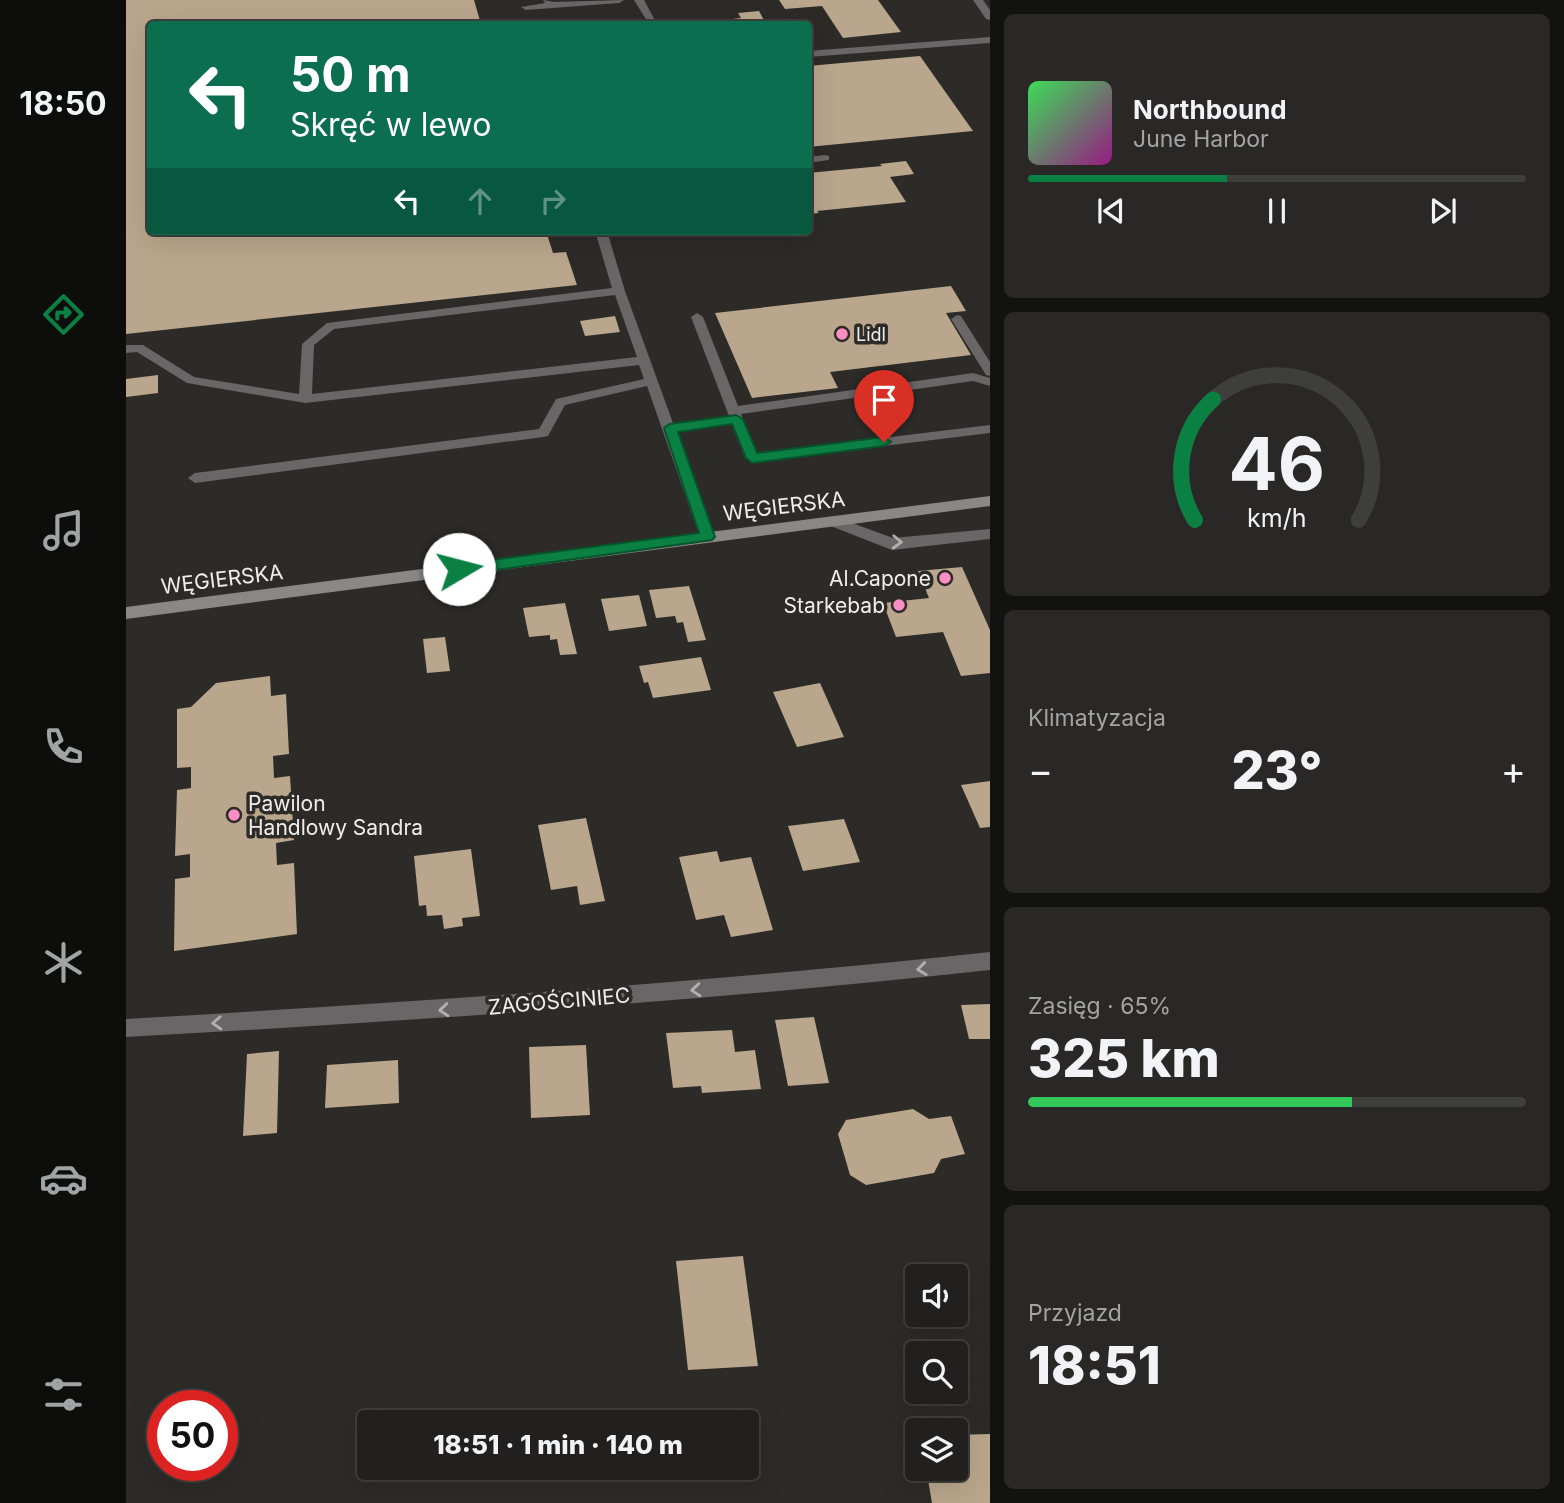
<!DOCTYPE html>
<html lang="pl">
<head>
<meta charset="utf-8">
<style>
  :root { --surface:#21201e; --page:#292827; --text:#f1f3f6; --muted:#a2a3a4; --line:#3e3e3c; --accent:#0b8043 }
  body { margin:0; font-family:Inter,sans-serif; background:var(--page); color:var(--text); height:100vh; display:flex; flex-direction:column; font-size:26px; white-space:nowrap }
  * { box-sizing:border-box; margin:0 }
  p { font-size:23px; color:var(--muted) }
  .icon { flex:none; width:38px; height:38px; fill:none; stroke:currentColor; stroke-width:2; stroke-linecap:round; stroke-linejoin:round }
  .map { position:relative; flex:1; overflow:hidden }
  .drawer { display:flex; flex-direction:column; gap:14px; padding:14px; background:#121210; width:574px }
  .drawer>* { flex:none }
  .guide { position:absolute; left:21px; top:21px; width:665px; height:214px; border-radius:7px; box-shadow:0 7px 28px #0002,0 0 0 2px var(--line); background:#0b6e4f; color:#fff; overflow:hidden }
  .fabs { position:absolute; left:779px; top:1264px; display:grid; gap:14px }
  .fabs a { display:grid; place-items:center; width:63px; height:63px; border-radius:7px; background:var(--surface); box-shadow:0 7px 28px #0002,0 0 0 2px var(--line); font-size:35px }
  .speed { position:absolute; left:21px; top:1390px; display:flex; gap:14px; font-size:35px; font-weight:700; text-align:center }
  .speed>* { display:grid; place-content:center; width:91px; height:91px; border-radius:50%; background:var(--surface); box-shadow:0 7px 28px #0002,0 0 0 2px var(--line); line-height:1 }
  .speed .limit { border:10px solid #d22; background:#fff; color:#111 }
  .pin { position:absolute; display:grid; place-items:center; width:60px; height:60px; color:#fff; margin:-72px -30px; border-radius:50% 50% 50% 0; rotate:-45deg; box-shadow:0 0 7px #0007 }
  .pin .icon { rotate:45deg }
  .me { position:absolute; width:77px; margin:-38px; rotate:82deg; stroke-linejoin:round; filter:drop-shadow(0 0 5px #0008) }
  .turn { display:flex; align-items:center; gap:24px; height:147px; padding:0 28px; font-size:32px }
  .turn .icon { width:91px; height:91px; stroke-width:2.5 }
  .turn b { display:block; font-size:49px; line-height:60px }
  .lanes { display:flex; align-items:center; height:66px; padding:0 28px; background:#0003; justify-content:center; gap:35px; direction:ltr }
  .lanes .off { opacity:.35 }
  .big { font-size:52px; font-weight:800; line-height:1.1 }
  .drawer .widget { flex:1; display:flex; flex-direction:column; justify-content:center; gap:10px; min-width:0; padding:0 24px; border-radius:10px; background:var(--page) }
  .drawer .dial { align-items:center; gap:0 }
  .dial svg { height:182px; overflow:visible; fill:none; stroke:var(--line); stroke-width:7; stroke-linecap:round; text-anchor:middle }
  .dial text { fill:var(--text); stroke:none }
  .song { display:flex; align-items:center; gap:21px }
  .cover { width:84px; height:84px; border-radius:10px; background:linear-gradient(135deg,hsl(130 70% 55%),hsl(310 70% 35%)) }
  .played { height:7px; border-radius:4px; background:linear-gradient(90deg,var(--accent) 40%,var(--line) 40%) }
  .keys { display:flex; justify-content:space-around; direction:ltr }
  .heat { display:flex; justify-content:space-between; align-items:center; font-size:38px; direction:ltr }
  .charge { height:10px; border-radius:5px; background:linear-gradient(90deg,#34c759 65%,var(--line) 0) }
  .trip { position:absolute; left:231px; top:1410px; width:402px; height:70px; border-radius:7px; background:var(--surface); box-shadow:0 7px 28px #0002,0 0 0 2px var(--line); font-weight:800; line-height:70px; text-align:center }
  main { display:flex; flex:1; min-height:0 }
  .tabs { display:flex; flex-direction:column; width:126px; justify-content:space-around; align-items:center; background:#0d0d0c; color:var(--muted) }
  .tabs .icon { width:49px; height:49px }
  .tabs .on { color:var(--accent) }
  .tabs b { font-size:32px; color:var(--text) }
  .map>svg:first-child { display:block }
</style>
</head>
<body>
<main>
<nav class="tabs">
<b>18:50</b>
<svg class="icon on" aria-label="directions" viewBox="0 0 24 24"><path d="M12 3l9 9-9 9-9-9zM9 14v-3h6M13 9l2 2-2 2"/></svg>
<svg class="icon" aria-label="music" viewBox="0 0 24 24"><path d="M9 18V5l10-2v13"/><circle cx="6" cy="18" r="3"/><circle cx="16" cy="16" r="3"/></svg>
<svg class="icon" aria-label="phone" viewBox="0 0 24 24"><path d="M5 4h4l2 5-3 2q2 4 5 5l2-3 5 2v4C11 20 4 13 5 4z"/></svg>
<svg class="icon" aria-label="climate" viewBox="0 0 24 24"><path d="M12 3v18M4 7l16 10M4 17L20 7"/></svg>
<svg class="icon" aria-label="car" viewBox="0 0 24 24"><path d="M5 17H2v-5l4-1 3-4h7l3 4 3 1v5h-3M9 17h6M6 11h13"/><circle cx="7" cy="17" r="2"/><circle cx="17" cy="17" r="2"/></svg>
<svg class="icon" aria-label="filters" viewBox="0 0 24 24"><path d="M4 7h16M4 17h16"/><circle cx="9" cy="7" r="2"/><circle cx="15" cy="17" r="2"/></svg>
</nav>
<div class="map">
<svg width="864" height="1503" viewBox="0 0 864 1503">
  <rect width="100%" height="100%" fill="#2c2b28"/>
  <g fill="#b9a68c">
    <polygon points="0,0 348,0 355,24 24,24 24,231 420,231 427,253 440,252 451,285 0,334"/>
    <polygon points="653,0 752,0 775,32 717,38 696,6 659,9"/>
    <polygon points="633,11 640,24 563,24 615,18 612,13"/>
    <polygon points="794,56 847,131 682,147 682,66"/>
    <polygon points="780,161 788,174 764,177 780,202 691,211 693,213 682,214 682,173 756,166 754,164"/>
    <polygon points="825,286 840,311 820,313 845,355 704,372 712,388 626,398 589,313"/>
    <polygon points="489,316 494,332 459,336 454,321"/>
    <polygon points="32,375 32,393 0,397 0,379"/>
    <polygon points="836,567 864,630 864,673 835,676 817,632 770,637 757,603 803,598 792,571"/>
    <polygon points="563,586 580,640 562,642 557,622 551,623 549,616 530,618 523,590"/>
    <polygon points="513,595 521,626 483,631 475,599"/>
    <polygon points="439,603 451,654 434,655 431,639 424,640 424,635 403,637 397,608"/>
    <polygon points="319,637 324,671 301,673 297,639"/>
    <polygon points="575,657 585,690 527,698 522,682 518,683 513,666"/>
    <polygon points="144,676 145,696 160,694 163,754 147,756 148,778 164,776 168,840 150,843 151,865 168,863 171,934 48,951 49,879 64,877 64,854 49,856 51,790 65,788 65,767 51,768 51,709 65,707 90,683"/>
    <polygon points="694,683 718,737 671,747 647,692"/>
    <polygon points="864,781 864,827 854,828 835,785"/>
    <polygon points="460,818 479,901 454,905 451,886 425,890 412,825"/>
    <polygon points="718,819 734,862 677,871 662,826"/>
    <polygon points="345,849 354,916 336,918 337,926 318,929 316,915 301,916 300,905 293,906 288,856"/>
    <polygon points="591,851 594,862 625,857 647,930 605,937 598,915 570,920 553,857"/>
    <polygon points="864,1004 864,1039 843,1039 835,1005"/>
    <polygon points="688,1017 703,1083 662,1086 649,1020"/>
    <polygon points="606,1030 609,1052 629,1050 635,1089 576,1093 575,1086 547,1088 540,1033"/>
    <polygon points="460,1045 464,1115 405,1118 403,1047"/>
    <polygon points="153,1051 151,1133 117,1136 121,1054"/>
    <polygon points="272,1060 273,1103 199,1108 201,1065"/>
    <polygon points="787,1109 803,1119 825,1116 839,1154 815,1159 808,1173 740,1185 724,1175 712,1134 720,1120"/>
    <polygon points="617,1256 632,1366 562,1370 550,1261"/>
    <polygon points="864,1434 864,1503 806,1503 800,1468 830,1468 830,1435"/>
  </g>
  <g fill="none" stroke-linecap="round" stroke-linejoin="round">
    <g fill="#686666" fill-rule="evenodd">
      <polygon points="417,0 428,2 498,0 493,3 400,10 395,7 419,3"/>
      <polygon points="508,0 518,0 531,24 523,24"/>
      <polygon points="864,37 864,43 682,57 682,51"/>
      <polygon points="699,155 703,156 703,160 682,163 682,157"/>
      <path d="M469,231H481L499,291L547,423L603,416L565,317L571,313L577,317L612,406L847,373L864,378V386L847,381L615,414L631,453L864,425V433L626,462L619,458L606,424L550,431L588,537L581,542L574,537L521,386L439,405L422,436L417,437L69,483L62,478L69,473L413,429L430,399L518,379L513,365L179,403L61,383L11,352L0,353V345H17L68,377L173,394L176,344L201,323L486,288ZM489,295L511,357L186,394L188,345L208,329Z"/>
      <polygon points="831,315 835,316 864,362 864,376 860,375 825,319"/>
    </g>
    <g fill="#686666" fill-rule="evenodd">
      <polygon points="847,0 857,0 864,10 864,20 860,19"/>
      <polygon points="707,516 767,538 864,529 864,539 766,550 702,525 699,521"/>
      <path d="M864,952V970C577,1001 289,1021 0,1037V1019C289,1002 577,983 864,952Z"/>
    </g>
    <polygon fill="#8a8887" fill-rule="evenodd" points="864,496 864,506 0,619 0,607"/>
  </g>
  <defs><path id="oneway-chevron" d="M-2-3.5L2.5 0L-2 3.5" fill="none" stroke-width="1.6" stroke-linecap="round" stroke-linejoin="round" transform="scale(1.75)"/></defs>
  <g stroke="#b2b1b0">
    <use href="#oneway-chevron" transform="translate(771 542) rotate(2)"/>
    <use href="#oneway-chevron" transform="translate(796 969) rotate(173)"/>
    <use href="#oneway-chevron" transform="translate(570 990) rotate(175)"/>
    <use href="#oneway-chevron" transform="translate(318 1010) rotate(175)"/>
    <use href="#oneway-chevron" transform="translate(91 1023) rotate(177)"/>
  </g>
  <polygon fill="#0b8043" stroke="#07532c" stroke-width="2" points="610,415 617,419 631,453 758,437 765,442 758,446 626,463 620,458 606,424 552,432 589,537 586,540 333,575 326,569 333,564 573,533 538,428 544,424"/>
  <g fill="#fb8fc3" stroke="#2c2b28" stroke-width="2.5">
    <circle cx="716" cy="334" r="7"/>
    <circle cx="819" cy="578" r="7"/>
    <circle cx="773" cy="605" r="7"/>
    <circle cx="108" cy="815" r="7"/>
  </g>
  <g text-anchor="middle" dominant-baseline="central" stroke-width="7" stroke-linejoin="round" paint-order="stroke">
    <g font-size="18" fill="#efeeec" stroke="#2c2b28" text-anchor="start">
      <text x="730" y="334">Lidl</text>
    </g>
    <g font-size="21" fill="#efeeec" stroke="#2c2b28">
      <text transform="translate(658 506) rotate(-7)">WĘGIERSKA</text>
      <text transform="translate(96 579) rotate(-7)">WĘGIERSKA</text>
      <text transform="translate(433 1001) rotate(-5)">ZAGOŚCINIEC</text>
    </g>
    <g font-size="21" fill="#efeeec" stroke="#2c2b28" text-anchor="end">
      <text x="805" y="578">Al.Capone</text>
      <text x="759" y="605">Starkebab</text>
      <text x="122" y="803" text-anchor="start">Pawilon<tspan x="122" dy="24">Handlowy Sandra</tspan></text>
    </g>
  </g>
</svg>
<div class="fabs">
<a><svg class="icon" aria-label="sound" viewBox="0 0 24 24"><path d="M4 9h4l5-4v14l-5-4H4zM17 9q2 3 0 6"/></svg></a>
<a><svg class="icon" aria-label="search" viewBox="0 0 24 24"><circle cx="10" cy="10" r="6"/><path d="M15 15l6 6"/></svg></a>
<a><svg class="icon" aria-label="layers" viewBox="0 0 24 24"><path d="M12 4l9 5-9 5-9-5zM3 14l9 5 9-5"/></svg></a>
</div>
<div class="speed"><div class="limit">50</div></div>
<div class="pin" style="left:758px;top:442px;background:#d93025"><svg class="icon" aria-label="arrive" viewBox="0 0 24 24"><path d="M6 21V4h12l-3 4 3 4H6"/></svg></div>
<svg class="me" style="left:333px;top:569px" viewBox="-20 -20 40 40"><circle r="19" fill="#fff"/><path d="M0-13L10 11 0 6-10 11z" fill="#0b8043"/></svg>
<div class="trip">18:51 · 1 min · 140 m</div>
<div class="guide">
<div class="turn"><svg class="icon" aria-label="left" viewBox="0 0 24 24"><path d="M17 20v-9H6M10 6l-5 5 5 5"/></svg><div><b>50 m</b>Skręć w lewo</div></div>
<div class="lanes"><svg class="icon" aria-label="left" viewBox="0 0 24 24"><path d="M17 20v-9H6M10 6l-5 5 5 5"/></svg><svg class="icon off" aria-label="ahead" viewBox="0 0 24 24"><path d="M12 20V5M6 11l6-6 6 6"/></svg><svg class="icon off" aria-label="right" viewBox="0 0 24 24"><path d="M7 20v-9h11M14 6l5 5-5 5"/></svg></div>
</div>
</div>
<section class="drawer">
<div class="widget">
<div class="song"><i class="cover"></i><div><b>Northbound</b><p>June Harbor</p></div></div>
<div class="played"></div>
<div class="keys"><svg class="icon" aria-label="previous" viewBox="0 0 24 24"><path d="M18 5L8 12l10 7zM5 5v14"/></svg><svg class="icon" aria-label="pause" viewBox="0 0 24 24"><path d="M8 5v14M16 5v14"/></svg><svg class="icon" aria-label="next" viewBox="0 0 24 24"><path d="M6 5l10 7-10 7zM19 5v14"/></svg></div>
</div>
<div class="widget dial"><svg viewBox="0 0 100 80">
<path d="M14 69A42 42 0 1 1 86 69"/>
<path d="M14 69A42 42 0 0 1 22 16" stroke="#0b8043"/>
<text x="50" y="56" font-size="32" font-weight="700">46</text>
<text x="50" y="72" font-size="11">km/h</text>
</svg></div>
<div class="widget"><p>Klimatyzacja</p>
<div class="heat"><a>−</a><b class="big">23°</b><a>+</a></div>
</div>
<div class="widget"><p>Zasięg · 65%</p><b class="big">325 km</b><div class="charge"></div></div>
<div class="widget"><p>Przyjazd</p><b class="big">18:51</b></div>
</section>
</main>
</body>
</html>
